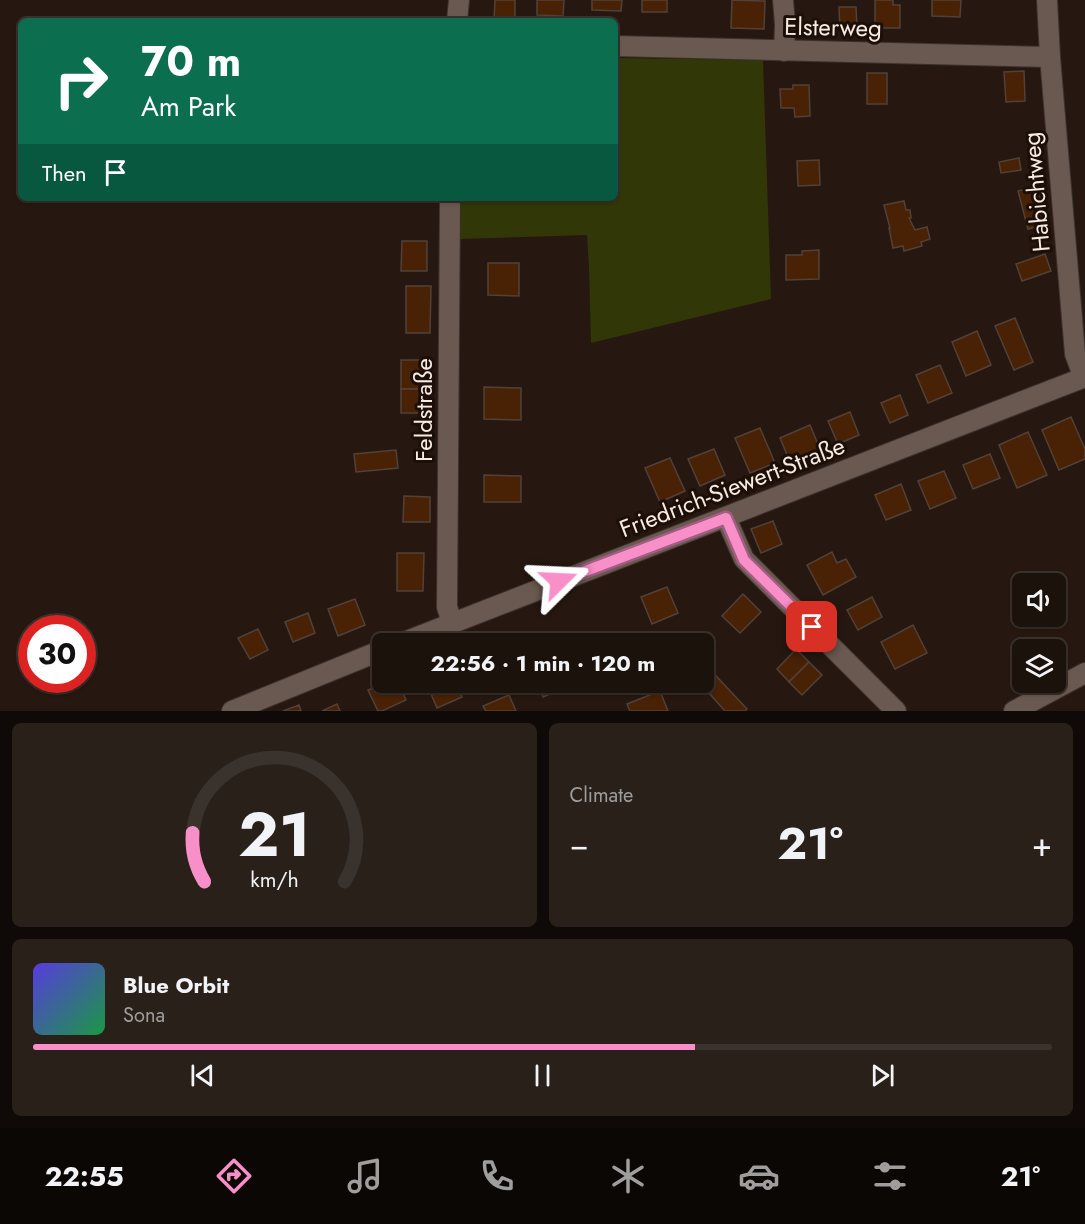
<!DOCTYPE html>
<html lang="en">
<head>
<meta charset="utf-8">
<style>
  :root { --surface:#1c120c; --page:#29201a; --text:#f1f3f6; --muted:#a09e9d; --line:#3a322d; --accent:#f98fc8 }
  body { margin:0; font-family:Jost,sans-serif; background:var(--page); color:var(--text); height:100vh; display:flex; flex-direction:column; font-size:22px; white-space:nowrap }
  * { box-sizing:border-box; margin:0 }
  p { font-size:20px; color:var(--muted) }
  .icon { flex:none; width:33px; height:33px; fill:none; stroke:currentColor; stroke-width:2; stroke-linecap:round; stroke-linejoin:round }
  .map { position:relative; height:711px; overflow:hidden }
  .details { display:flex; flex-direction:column; gap:12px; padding:12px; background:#0f0a07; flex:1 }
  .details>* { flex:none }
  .hud { position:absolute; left:18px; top:18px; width:600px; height:183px; border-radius:9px; box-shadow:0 2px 4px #0004,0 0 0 2px var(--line); background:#0b6e4f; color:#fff; overflow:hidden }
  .buttons { position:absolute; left:1012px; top:573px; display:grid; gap:12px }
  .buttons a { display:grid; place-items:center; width:54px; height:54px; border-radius:9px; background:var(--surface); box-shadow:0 2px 4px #0004,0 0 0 2px var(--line); font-size:30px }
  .speed { position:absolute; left:18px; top:615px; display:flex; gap:12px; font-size:30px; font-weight:700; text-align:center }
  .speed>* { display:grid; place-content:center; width:78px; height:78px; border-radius:50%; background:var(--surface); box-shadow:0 2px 4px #0004,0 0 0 2px var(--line); line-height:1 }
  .speed .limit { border:9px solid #d22; background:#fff; color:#111 }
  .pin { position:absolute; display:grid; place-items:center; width:51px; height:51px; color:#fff; margin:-26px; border-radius:12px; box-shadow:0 3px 9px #0006 }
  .me { position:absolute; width:66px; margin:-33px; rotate:69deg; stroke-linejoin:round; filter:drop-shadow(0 0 4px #0008) }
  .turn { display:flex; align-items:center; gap:21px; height:126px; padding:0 24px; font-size:27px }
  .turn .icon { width:78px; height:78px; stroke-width:2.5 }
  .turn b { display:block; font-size:42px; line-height:51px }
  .then { display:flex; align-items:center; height:57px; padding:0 24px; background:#0003; gap:12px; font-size:22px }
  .big { font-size:45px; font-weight:700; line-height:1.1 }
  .details .card { flex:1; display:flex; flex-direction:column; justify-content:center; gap:9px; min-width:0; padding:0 21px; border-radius:9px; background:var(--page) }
  .details .dial { align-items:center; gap:0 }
  .dial svg { height:156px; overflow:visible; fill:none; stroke:var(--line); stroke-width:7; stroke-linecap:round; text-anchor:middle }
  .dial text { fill:var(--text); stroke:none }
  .song { display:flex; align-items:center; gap:18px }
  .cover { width:72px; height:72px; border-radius:9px; background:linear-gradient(135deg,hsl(250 70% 55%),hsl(140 70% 35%)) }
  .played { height:6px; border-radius:3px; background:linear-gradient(90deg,var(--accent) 65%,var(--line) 65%) }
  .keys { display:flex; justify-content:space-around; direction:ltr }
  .heat { display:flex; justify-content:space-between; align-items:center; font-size:33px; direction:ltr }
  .details .tiles { flex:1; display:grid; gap:12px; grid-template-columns:1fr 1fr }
  .card:last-child { grid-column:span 2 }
  .trip { position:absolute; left:372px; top:633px; width:342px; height:60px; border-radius:9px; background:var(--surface); box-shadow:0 2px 4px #0004,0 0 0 2px var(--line); font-weight:700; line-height:60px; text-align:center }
  .dock { display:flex; height:96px; justify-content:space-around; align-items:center; background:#0b0705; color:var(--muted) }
  .dock .icon { width:42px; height:42px }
  .dock .on { color:var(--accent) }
  .dock b { font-size:27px; color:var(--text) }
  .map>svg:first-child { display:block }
</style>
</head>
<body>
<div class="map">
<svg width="1085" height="711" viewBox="0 0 1085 711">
  <rect width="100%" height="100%" fill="#261810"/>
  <polygon fill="#313706" points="615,58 763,60 771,299 591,343 589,266 587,235 460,239 460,198 615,198"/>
  <g fill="#492105" stroke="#514138" stroke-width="1.5">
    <polygon points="495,0 515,0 515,21 494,21"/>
    <polygon points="537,0 564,0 563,16 537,15"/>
    <polygon points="592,0 622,0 621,11 592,10"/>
    <rect x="642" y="0" width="25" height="12"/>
    <polygon points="732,0 765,1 764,29 731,28"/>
    <polygon points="875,0 893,0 893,5 900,5 900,28 875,28"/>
    <polygon points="932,0 961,0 960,17 932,16"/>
    <polygon points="839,7 856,7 857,29 840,29"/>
    <polygon points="1024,71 1025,101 1006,102 1004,72"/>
    <rect x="867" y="73" width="20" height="31"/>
    <polygon points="793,85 809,85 810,116 795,117 794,108 781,108 780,89 793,89"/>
    <polygon points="1019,158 1021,170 1001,173 999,162"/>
    <polygon points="819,160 820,185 798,186 797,161"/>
    <polygon points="1038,186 1047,224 1028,229 1018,191"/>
    <polygon points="904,201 906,210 910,210 911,218 909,218 915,230 927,227 930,239 921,242 922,246 904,251 903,246 893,248 889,228 890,228 884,205"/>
    <polygon points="402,241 427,241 427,271 401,271"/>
    <polygon points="819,250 819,279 786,280 786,255 802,255 802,251"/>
    <polygon points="1045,254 1051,271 1022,281 1016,264"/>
    <polygon points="488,263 519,263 519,296 488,295"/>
    <polygon points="406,286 431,286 430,333 406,333"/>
    <polygon points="1015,318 1033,362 1014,370 995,326"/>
    <polygon points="977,331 991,365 966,376 952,342"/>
    <rect x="401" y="360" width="29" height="29"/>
    <polygon points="940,365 952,393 928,403 916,375"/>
    <polygon points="484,387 521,388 521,420 484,419"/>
    <rect x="401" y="389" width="29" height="24"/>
    <polygon points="900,395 908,415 890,423 881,403"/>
    <polygon points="850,412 859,435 838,444 828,421"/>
    <polygon points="1071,417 1085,449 1085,459 1059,470 1042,430"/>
    <polygon points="810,425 820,449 790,462 780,438"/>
    <polygon points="760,428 775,463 750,473 735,438"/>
    <polygon points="1028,432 1047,475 1017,488 999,445"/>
    <polygon points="714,449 725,475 700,486 688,459"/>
    <polygon points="396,450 398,468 356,472 354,454"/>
    <polygon points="990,454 1000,478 973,489 963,465"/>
    <polygon points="670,458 685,491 660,502 645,468"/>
    <polygon points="944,471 956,498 930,509 918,481"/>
    <polygon points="484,475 521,476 521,502 484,502"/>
    <polygon points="901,484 911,510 886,520 875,495"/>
    <polygon points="404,496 430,497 430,522 403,522"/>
    <polygon points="773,521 782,544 761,553 751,529"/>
    <polygon points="832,552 837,563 846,559 856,577 823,595 807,565"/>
    <polygon points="397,553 424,553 423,591 397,591"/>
    <polygon points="667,587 678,613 652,624 641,597"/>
    <polygon points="743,594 761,612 740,633 722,616"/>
    <polygon points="872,597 882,617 858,630 847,610"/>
    <polygon points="355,599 365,625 338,636 328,609"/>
    <polygon points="308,613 315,633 293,642 285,622"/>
    <polygon points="913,625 927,653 895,669 881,642"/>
    <polygon points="258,629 268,650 250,659 238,638"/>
    <polygon points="796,649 809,662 789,682 777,669"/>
    <polygon points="809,662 822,675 802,695 789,682"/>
    <polygon points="704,663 747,709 745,711 725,711 699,682 704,682"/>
    <polygon points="386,682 398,682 406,700 382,711 378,711 368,690"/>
    <polygon points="426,682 456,682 462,697 437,708"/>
    <polygon points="537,682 565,682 567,687 543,697"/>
    <polygon points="660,691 668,711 630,711 627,704"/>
    <polygon points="509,695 516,711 486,711 483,706"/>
    <polygon points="337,704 340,711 322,711"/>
    <polygon points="299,705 301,711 283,711"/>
  </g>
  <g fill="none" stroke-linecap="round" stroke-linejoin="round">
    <defs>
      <g id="minor">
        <polyline points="783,0 785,25 784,51"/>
        <polyline points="1047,0 1050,57 1075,354 1084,378"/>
        <polyline points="457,21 459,0"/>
        <polyline points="615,46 1050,57"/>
        <polyline points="450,198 447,607 452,622"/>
        <polyline points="726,518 744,559 896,711"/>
        <polyline points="399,644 1085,377"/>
        <polyline points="232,711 382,650"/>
        <polyline points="1014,711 1085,673"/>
      </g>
    </defs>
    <use href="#minor" stroke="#3c322e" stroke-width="22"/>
    <use href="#minor" stroke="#6a5950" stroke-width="20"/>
  </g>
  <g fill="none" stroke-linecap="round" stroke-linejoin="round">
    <defs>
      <polyline id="route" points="559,581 726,518 744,560 812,627"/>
    </defs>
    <use href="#route" stroke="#a25d82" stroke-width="15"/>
    <use href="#route" stroke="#f98fc8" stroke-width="10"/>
  </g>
  <g text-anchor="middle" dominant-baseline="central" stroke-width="6" stroke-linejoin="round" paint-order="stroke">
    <g font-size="24" fill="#f5eae4" stroke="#1c0f07">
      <text transform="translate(833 27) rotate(1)">Elsterweg</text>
      <text transform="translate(1036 192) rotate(-95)">Habichtweg</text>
      <text transform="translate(423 410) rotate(-90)">Feldstraße</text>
      <text transform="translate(732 487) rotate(-21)">Friedrich-Siewert-Straße</text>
    </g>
  </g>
</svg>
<div class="buttons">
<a><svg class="icon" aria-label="sound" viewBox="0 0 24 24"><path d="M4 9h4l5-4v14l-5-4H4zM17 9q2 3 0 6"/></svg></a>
<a><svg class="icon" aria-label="layers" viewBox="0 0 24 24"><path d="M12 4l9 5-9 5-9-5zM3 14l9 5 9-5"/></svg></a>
</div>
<div class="speed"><div class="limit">30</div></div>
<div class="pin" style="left:812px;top:627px;background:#d93025"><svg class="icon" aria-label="arrive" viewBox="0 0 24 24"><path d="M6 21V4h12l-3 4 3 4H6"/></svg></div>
<svg class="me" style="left:559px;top:581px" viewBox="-20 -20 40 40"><path d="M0-17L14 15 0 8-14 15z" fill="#f98fc8" stroke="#fff" stroke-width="4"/></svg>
<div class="trip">22:56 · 1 min · 120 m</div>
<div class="hud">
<div class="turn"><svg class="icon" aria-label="right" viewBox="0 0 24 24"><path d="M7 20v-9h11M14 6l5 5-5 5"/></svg><div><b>70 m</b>Am Park</div></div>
<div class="then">Then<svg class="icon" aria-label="arrive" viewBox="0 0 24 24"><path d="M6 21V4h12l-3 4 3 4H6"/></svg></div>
</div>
</div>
<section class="details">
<div class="tiles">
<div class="card dial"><svg viewBox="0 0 100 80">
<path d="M14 69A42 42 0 1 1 86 69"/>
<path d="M14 69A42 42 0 0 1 8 44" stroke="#f98fc8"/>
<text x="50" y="56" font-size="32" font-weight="700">21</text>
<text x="50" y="72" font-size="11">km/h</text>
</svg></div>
<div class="card"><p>Climate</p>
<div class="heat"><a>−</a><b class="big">21°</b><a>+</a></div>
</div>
<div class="card">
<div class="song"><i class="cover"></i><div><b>Blue Orbit</b><p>Sona</p></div></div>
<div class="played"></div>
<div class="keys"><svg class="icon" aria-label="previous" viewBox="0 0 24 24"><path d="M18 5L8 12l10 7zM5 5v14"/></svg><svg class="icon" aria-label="pause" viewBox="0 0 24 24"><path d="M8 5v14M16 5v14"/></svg><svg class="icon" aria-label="next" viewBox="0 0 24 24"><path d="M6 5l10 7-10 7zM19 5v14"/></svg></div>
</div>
</div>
</section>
<nav class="dock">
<b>22:55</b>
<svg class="icon on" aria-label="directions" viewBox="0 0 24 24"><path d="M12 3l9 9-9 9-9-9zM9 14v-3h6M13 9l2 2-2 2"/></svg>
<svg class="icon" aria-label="music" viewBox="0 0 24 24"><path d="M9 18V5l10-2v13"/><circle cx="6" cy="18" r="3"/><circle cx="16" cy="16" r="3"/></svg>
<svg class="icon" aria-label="phone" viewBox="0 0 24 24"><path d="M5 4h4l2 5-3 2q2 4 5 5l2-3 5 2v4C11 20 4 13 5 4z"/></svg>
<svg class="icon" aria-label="climate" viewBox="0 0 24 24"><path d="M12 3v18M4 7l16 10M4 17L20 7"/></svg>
<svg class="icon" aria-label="car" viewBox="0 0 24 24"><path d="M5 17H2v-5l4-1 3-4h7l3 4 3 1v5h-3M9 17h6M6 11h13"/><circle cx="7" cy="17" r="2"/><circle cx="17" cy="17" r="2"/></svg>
<svg class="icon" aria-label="filters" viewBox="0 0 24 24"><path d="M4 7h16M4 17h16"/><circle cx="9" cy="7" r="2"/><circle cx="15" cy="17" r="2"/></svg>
<b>21°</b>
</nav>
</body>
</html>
